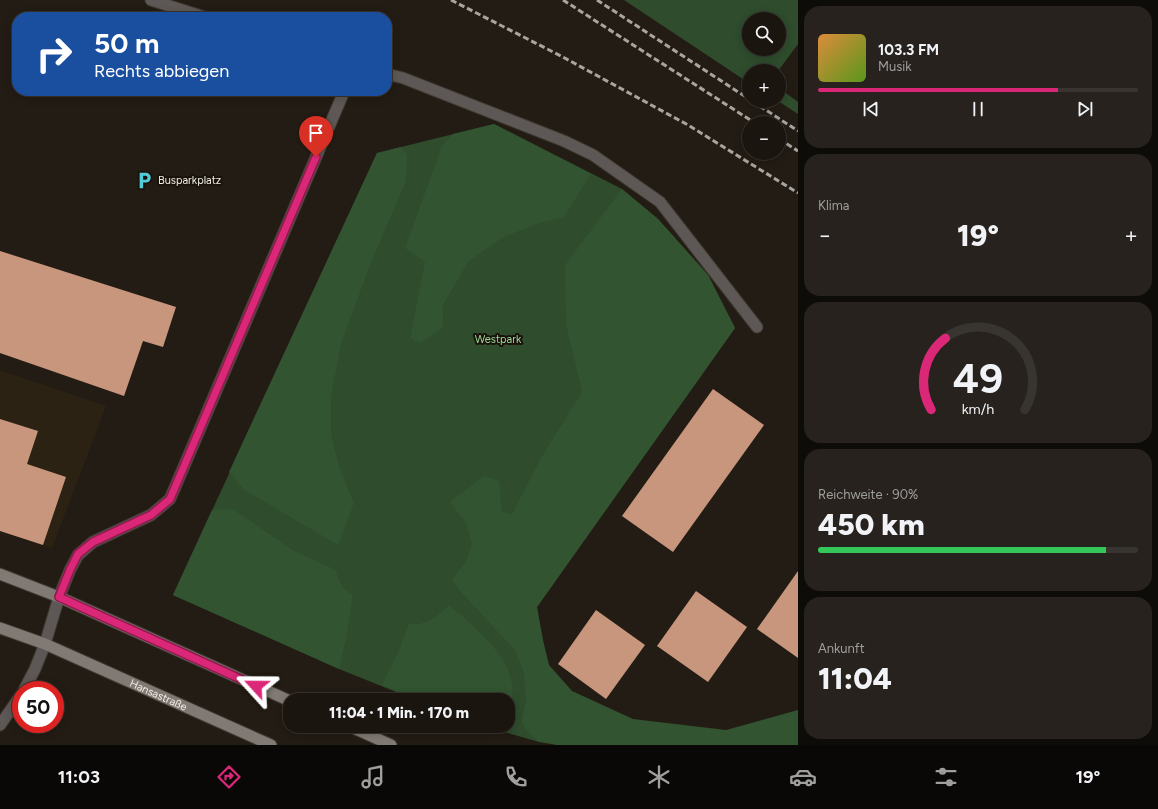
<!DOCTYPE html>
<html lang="de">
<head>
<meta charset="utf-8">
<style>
  :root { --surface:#1a150f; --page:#27221d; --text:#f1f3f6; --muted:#9f9f9e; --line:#38342f; --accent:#db2777 }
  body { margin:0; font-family:Figtree,sans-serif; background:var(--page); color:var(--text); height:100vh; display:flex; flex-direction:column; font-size:15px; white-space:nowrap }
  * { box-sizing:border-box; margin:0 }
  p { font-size:13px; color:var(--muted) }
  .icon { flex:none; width:22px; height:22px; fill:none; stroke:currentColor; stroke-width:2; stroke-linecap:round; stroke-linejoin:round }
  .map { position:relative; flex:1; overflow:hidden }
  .panel { display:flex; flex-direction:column; gap:6px; padding:6px; background:#0e0c08; width:360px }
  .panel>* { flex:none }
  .top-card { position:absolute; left:12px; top:12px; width:380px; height:84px; border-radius:16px; box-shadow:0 2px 10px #0003,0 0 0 1px var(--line); background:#1a4fa0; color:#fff; overflow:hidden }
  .controls { position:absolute; left:742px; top:12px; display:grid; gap:8px }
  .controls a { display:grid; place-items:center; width:44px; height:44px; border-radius:50%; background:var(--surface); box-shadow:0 2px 10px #0003,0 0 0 1px var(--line); font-size:20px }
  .speed { position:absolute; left:12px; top:681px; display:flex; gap:8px; font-size:20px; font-weight:700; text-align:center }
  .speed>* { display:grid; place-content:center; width:52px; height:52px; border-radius:50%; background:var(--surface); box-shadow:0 2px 10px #0003,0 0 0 1px var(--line); line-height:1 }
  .speed .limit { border:6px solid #d22; background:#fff; color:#111 }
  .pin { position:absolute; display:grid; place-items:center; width:34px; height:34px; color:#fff; margin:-41px -17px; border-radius:50% 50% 50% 0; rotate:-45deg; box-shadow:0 0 4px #0007 }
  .pin .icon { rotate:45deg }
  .me { position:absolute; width:44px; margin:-22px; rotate:294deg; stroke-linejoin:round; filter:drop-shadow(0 0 3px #0008) }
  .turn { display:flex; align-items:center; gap:14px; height:84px; padding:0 16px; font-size:18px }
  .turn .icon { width:52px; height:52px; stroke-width:2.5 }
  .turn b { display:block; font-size:28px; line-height:34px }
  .big { font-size:30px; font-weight:800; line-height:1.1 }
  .panel .tile { flex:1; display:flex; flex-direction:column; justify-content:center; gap:6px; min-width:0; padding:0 14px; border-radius:16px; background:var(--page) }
  .panel .dial { align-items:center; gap:0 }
  .dial svg { height:104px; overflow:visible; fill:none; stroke:var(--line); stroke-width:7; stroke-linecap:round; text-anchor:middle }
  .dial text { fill:var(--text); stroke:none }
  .song { display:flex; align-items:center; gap:12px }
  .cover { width:48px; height:48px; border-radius:6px; background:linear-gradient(135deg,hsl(30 70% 55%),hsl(90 70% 35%)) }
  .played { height:4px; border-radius:2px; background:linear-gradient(90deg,var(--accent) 75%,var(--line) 75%) }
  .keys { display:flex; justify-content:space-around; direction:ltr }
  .heat { display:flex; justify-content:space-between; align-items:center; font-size:22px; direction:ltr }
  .charge { height:6px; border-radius:3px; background:linear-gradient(90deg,#34c759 90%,var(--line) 0) }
  .trip { position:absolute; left:283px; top:693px; width:232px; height:40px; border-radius:16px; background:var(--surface); box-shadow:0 2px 10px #0003,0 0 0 1px var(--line); font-weight:800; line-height:40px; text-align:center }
  .menu { display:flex; height:64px; justify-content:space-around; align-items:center; background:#0a0806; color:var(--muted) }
  .menu .icon { width:28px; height:28px }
  .menu .active { color:var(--accent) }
  .menu b { font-size:18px; color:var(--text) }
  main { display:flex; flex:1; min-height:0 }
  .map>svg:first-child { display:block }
</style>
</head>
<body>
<main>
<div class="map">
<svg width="798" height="745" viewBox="0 0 798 745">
  <rect width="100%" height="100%" fill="#231c14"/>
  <polygon fill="#2c2214" points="0,370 106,406 52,548 0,531"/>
  <g fill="#2f4c2d" fill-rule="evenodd">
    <path d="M624,0H798V44L778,71H749V83ZM749,19H779V49H749Z"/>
    <polygon points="779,88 798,102 798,114 778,101 779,101"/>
    <polygon points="494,124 622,189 658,219 708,275 735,328 537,607 536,663 553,686 539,742 484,726 508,726 508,700 416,700 339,669 173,595 377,153"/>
  </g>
  <g fill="#325430">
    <polygon points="494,124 591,174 563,218 542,222 502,238 468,262 443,305 443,327 420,343 410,338 425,262 405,248 442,146 453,134"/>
    <polygon points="401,147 407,155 406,181 370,265 341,344 331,396 331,435 340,470 354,503 338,545 244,490 229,472 377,153"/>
    <polygon points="622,189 658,219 708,275 735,328 537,607 543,640 549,665 572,691 633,719 726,730 798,710 798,745 557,745 539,742 528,732 521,722 526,702 524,673 515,650 460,591 452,579 465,563 472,544 466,523 450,502 484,476 499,481 502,512 512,514 541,458 582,392 566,324 565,265"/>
    <path d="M233,509L294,551L336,570C339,583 341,587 353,595L346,639L339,669L173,595L212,510Z"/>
    <path d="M449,605C473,626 517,659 512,696C512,701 509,706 508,711V700H416L382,685L397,655L409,624C429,625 435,618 449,605Z"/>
  </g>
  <g fill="#c8967d">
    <polygon points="0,251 176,307 163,347 143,341 124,396 0,353"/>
    <polygon points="713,389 764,425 673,552 622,516"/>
    <polygon points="0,419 38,431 27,464 66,477 43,545 0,531"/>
    <polygon points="798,571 798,658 757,629"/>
    <polygon points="696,591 747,627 708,682 657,646"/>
    <polygon points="596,610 645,645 606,699 558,664"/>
  </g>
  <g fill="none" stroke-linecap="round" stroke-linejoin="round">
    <defs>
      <g id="service">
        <polyline points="151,0 204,17"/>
        <polyline points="387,74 403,78 564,141 593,155 660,202 757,327"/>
        <polyline points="24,690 35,669 45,644 59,597 70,570 78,555 93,542 151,515 170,499 343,94 343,91"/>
        <polyline points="0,725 21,695"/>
      </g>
      <g id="secondary">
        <polyline points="0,574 59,597 290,701"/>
        <path id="s1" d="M0,628L45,644L271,745"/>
        <polyline points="349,726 391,745"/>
      </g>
    </defs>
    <use href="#service" stroke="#403931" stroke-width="13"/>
    <use href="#secondary" stroke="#403931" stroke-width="13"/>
    <use href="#service" stroke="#5d5855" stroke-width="11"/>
    <use href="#secondary" stroke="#817a74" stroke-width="11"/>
    <g stroke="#a9a49e" stroke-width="3" stroke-dasharray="6 3" stroke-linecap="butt">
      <polyline points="451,0 561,56 688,125 798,193"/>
      <polyline points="563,0 755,123"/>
      <polyline points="597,0 749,99"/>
      <polyline points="752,101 798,131"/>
      <polyline points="779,139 798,151"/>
    </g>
  </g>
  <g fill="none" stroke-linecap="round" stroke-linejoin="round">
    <defs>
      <polyline id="route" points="256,686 59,597 70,570 78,554 93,542 151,515 170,499 316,157"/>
    </defs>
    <use href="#route" stroke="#8e194d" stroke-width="10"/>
    <use href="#route" stroke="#db2777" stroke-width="7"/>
  </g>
  <defs>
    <symbol id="parking-bare" viewBox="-9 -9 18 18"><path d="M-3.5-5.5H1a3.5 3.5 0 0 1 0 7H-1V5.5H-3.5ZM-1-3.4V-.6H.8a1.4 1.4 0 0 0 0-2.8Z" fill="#52cbda" stroke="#1a130b" stroke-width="2.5" paint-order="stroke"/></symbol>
  </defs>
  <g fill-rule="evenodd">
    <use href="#parking-bare" x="132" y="168" width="25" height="25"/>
  </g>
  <g text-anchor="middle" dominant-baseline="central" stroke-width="4" stroke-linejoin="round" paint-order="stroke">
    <g font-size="11" fill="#efebe5" stroke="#1a130b" text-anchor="start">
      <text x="158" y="180">Busparkplatz</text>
    </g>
    <g font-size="11" fill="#9ed69a" stroke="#1a130b">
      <text x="498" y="339">Westpark</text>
    </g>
    <g font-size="11" fill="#efebe5" stroke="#1a130b">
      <text stroke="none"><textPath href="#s1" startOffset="172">Hansastraße</textPath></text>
    </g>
  </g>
</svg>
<div class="controls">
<a><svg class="icon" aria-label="search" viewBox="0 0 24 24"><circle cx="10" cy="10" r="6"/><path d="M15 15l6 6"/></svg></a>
<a>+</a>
<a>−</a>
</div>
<div class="speed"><div class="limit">50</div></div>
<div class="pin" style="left:316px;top:157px;background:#d93025"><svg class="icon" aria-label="arrive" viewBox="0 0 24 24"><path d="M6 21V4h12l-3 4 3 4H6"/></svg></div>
<svg class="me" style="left:256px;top:686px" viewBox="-20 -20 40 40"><path d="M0-17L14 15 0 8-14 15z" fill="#db2777" stroke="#fff" stroke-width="4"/></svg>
<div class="trip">11:04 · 1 Min. · 170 m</div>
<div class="top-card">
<div class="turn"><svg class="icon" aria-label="right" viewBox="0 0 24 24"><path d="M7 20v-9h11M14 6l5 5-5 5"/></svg><div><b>50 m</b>Rechts abbiegen</div></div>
</div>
</div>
<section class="panel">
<div class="tile">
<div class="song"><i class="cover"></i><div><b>103.3 FM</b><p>Musik</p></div></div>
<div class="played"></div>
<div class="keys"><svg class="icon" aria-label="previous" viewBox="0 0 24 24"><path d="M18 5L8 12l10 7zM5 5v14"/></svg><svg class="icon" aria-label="pause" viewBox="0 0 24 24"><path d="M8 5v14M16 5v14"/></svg><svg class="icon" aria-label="next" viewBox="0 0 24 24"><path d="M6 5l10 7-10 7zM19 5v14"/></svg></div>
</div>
<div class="tile"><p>Klima</p>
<div class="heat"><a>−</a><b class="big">19°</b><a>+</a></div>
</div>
<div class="tile dial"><svg viewBox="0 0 100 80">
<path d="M14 69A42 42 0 1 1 86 69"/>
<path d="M14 69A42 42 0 0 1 25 14" stroke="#db2777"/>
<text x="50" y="56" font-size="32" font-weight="700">49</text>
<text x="50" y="72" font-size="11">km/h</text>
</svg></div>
<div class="tile"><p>Reichweite · 90%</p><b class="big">450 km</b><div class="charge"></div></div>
<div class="tile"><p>Ankunft</p><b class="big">11:04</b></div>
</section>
</main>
<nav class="menu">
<b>11:03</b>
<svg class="icon active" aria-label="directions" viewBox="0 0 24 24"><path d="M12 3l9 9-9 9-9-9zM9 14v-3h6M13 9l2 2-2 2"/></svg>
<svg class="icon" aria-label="music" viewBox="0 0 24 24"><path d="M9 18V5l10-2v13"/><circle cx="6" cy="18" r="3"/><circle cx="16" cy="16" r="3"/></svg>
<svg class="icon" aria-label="phone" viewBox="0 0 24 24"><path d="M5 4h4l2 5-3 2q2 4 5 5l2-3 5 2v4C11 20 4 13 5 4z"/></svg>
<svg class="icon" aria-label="climate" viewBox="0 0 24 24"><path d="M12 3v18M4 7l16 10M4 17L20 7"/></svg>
<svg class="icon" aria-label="car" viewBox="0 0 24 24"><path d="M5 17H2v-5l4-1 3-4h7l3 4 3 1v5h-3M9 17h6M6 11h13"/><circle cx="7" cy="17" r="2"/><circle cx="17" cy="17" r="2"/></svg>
<svg class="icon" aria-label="filters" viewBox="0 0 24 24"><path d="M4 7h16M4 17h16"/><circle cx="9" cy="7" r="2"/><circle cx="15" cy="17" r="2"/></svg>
<b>19°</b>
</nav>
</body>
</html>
